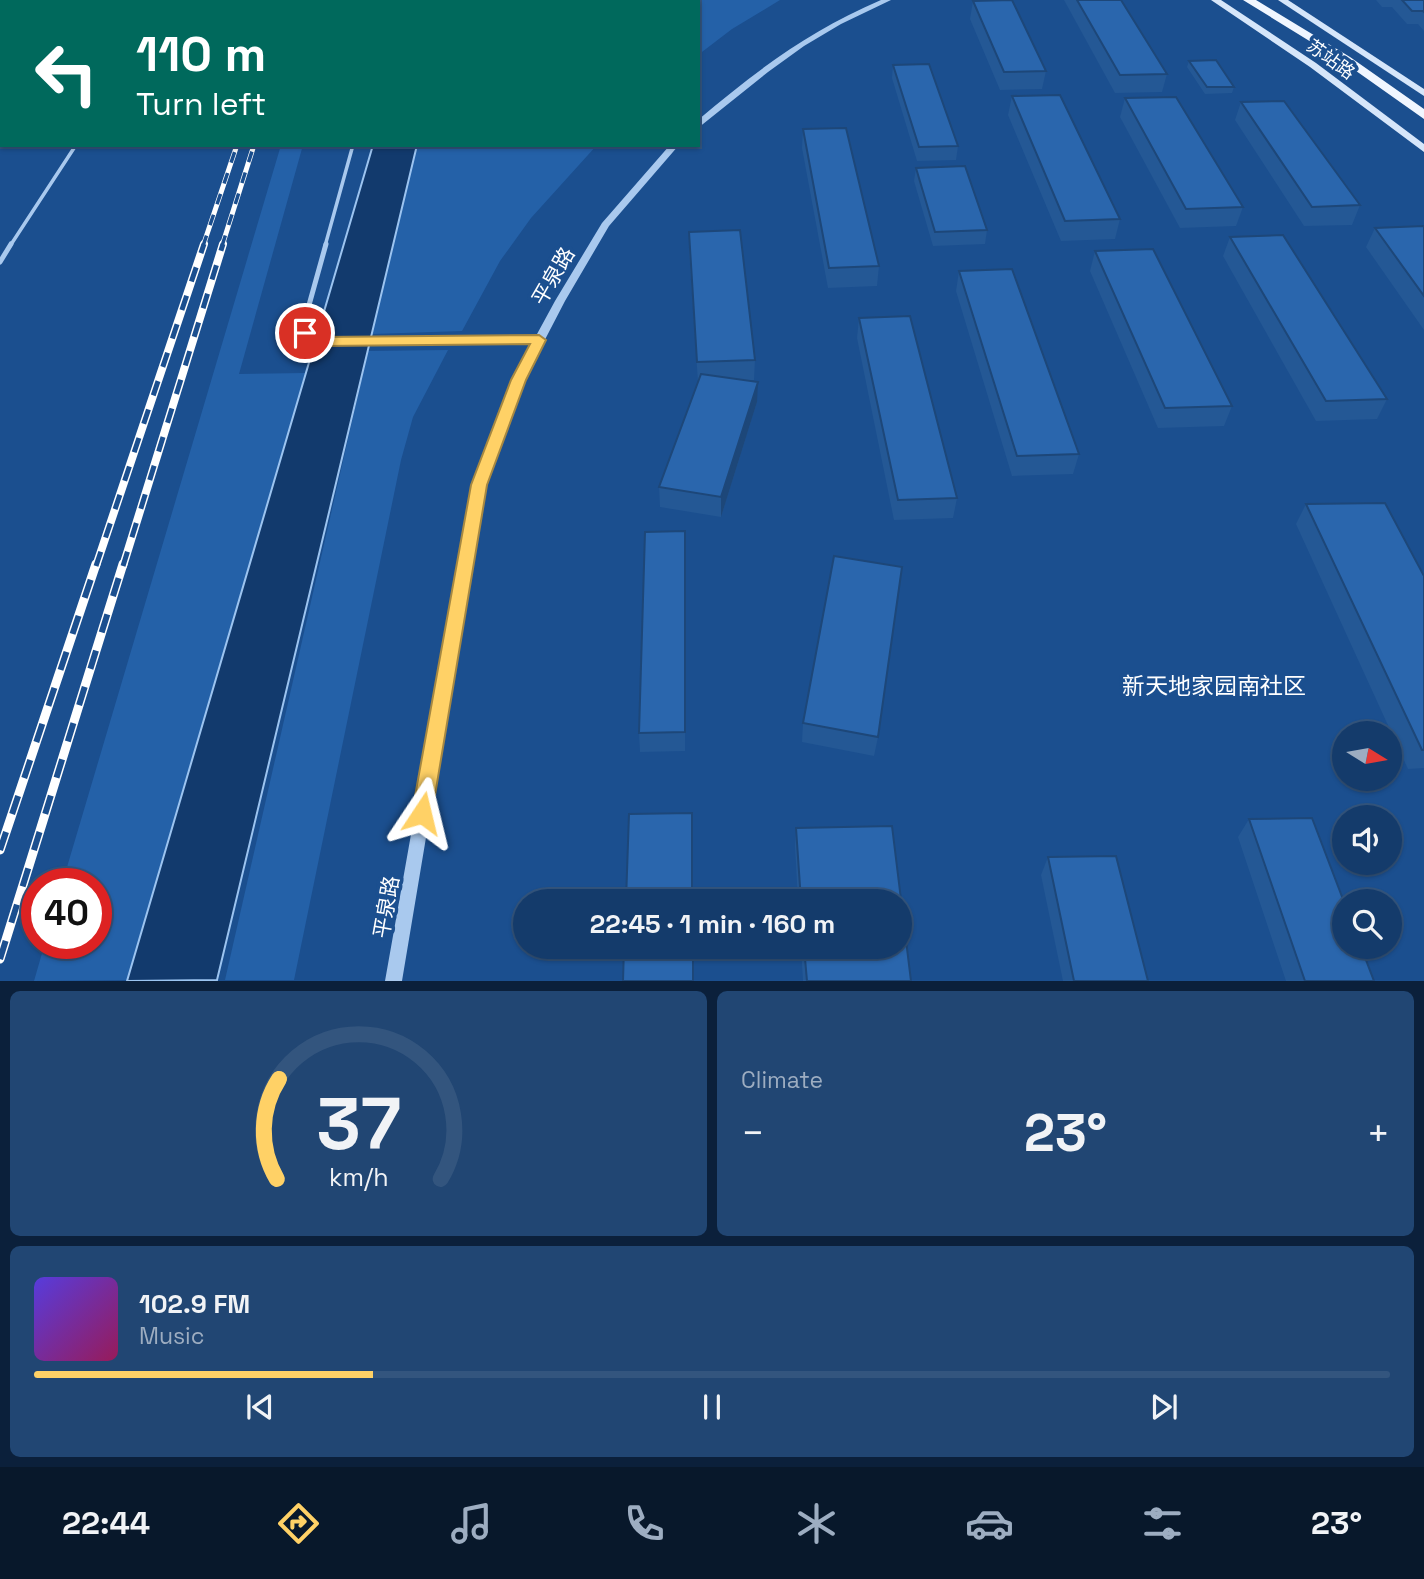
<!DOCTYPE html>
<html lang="en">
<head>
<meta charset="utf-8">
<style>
  :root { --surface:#143b6b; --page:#214673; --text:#f1f3f6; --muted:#9dadc1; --line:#33557e; --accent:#ffd166 }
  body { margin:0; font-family:"Space Grotesk","Noto Sans SC",sans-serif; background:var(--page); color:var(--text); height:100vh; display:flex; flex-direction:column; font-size:26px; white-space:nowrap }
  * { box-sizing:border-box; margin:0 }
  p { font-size:23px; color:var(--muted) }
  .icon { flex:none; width:38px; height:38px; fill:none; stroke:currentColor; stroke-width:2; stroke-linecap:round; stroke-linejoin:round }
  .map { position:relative; height:981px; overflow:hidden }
  .panel { display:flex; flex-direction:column; gap:10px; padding:10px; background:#0b203b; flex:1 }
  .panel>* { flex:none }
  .guide { position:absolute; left:0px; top:0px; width:700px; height:147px; box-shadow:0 2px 5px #0004,0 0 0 2px var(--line); background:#00695c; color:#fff; overflow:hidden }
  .needle { width:46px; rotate:101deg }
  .tools { position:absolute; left:1332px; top:721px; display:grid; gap:14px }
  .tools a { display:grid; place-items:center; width:70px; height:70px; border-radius:50%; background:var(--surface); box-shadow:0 2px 5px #0004,0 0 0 2px var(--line); font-size:35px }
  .speed { position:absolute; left:21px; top:868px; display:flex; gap:14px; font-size:35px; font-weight:700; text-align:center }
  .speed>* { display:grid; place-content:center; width:91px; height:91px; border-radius:50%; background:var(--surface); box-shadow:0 2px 5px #0004,0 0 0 2px var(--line); line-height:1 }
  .speed .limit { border:10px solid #d22; background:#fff; color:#111 }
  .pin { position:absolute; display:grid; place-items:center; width:60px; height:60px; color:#fff; margin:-30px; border:4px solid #fff; border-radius:50%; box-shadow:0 2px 7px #0007 }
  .me { position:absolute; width:77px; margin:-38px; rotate:10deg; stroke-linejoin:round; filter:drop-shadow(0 0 5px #0008) }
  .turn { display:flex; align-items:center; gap:24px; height:147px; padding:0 21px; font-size:32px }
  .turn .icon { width:91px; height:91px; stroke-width:2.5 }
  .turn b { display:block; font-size:49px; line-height:60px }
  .big { font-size:52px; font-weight:700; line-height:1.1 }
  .panel .tile { flex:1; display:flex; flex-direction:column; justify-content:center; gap:10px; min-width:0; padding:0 24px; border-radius:10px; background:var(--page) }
  .panel .dial { align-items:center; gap:0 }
  .dial svg { height:182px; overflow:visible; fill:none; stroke:var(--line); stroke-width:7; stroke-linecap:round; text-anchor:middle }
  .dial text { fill:var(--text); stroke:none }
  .song { display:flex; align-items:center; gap:21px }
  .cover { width:84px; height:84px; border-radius:10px; background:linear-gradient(135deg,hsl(250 70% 55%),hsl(330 70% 35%)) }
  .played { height:7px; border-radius:4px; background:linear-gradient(90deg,var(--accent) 25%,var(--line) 25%) }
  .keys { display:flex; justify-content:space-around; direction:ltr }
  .heat { display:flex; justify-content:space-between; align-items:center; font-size:38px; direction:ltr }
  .panel .tiles { flex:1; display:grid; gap:10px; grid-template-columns:1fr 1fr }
  .tile:last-child { grid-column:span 2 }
  .trip { position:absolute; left:513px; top:889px; width:399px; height:70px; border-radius:35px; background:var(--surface); box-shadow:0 2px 5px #0004,0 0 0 2px var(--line); font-weight:700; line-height:70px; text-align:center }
  .tab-bar { display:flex; height:112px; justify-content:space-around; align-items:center; background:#08182b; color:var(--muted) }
  .tab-bar .icon { width:49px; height:49px }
  .tab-bar .on { color:var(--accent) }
  .tab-bar b { font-size:32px; color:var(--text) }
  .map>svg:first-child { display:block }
</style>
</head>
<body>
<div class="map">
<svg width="1424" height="981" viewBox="0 0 1424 981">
  <rect width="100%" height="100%" fill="#1b4f8f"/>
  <g fill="#2461a8">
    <polygon points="452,0 780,0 732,29 698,55 698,2"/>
    <polygon points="281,145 303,145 239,374 306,373 127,980 34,981 45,943 96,943 96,884 62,884"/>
    <polygon points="417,145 597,145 531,218 500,261 462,331 372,334"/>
    <polygon points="448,350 413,417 401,460 294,980 225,980 368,351"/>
  </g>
  <polygon fill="#123a6d" stroke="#9cc4f0" stroke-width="2" points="373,145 417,145 217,980 127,981"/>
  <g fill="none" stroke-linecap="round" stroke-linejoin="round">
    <g stroke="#a9c9ee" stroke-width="3.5">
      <polyline points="10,246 76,145"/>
      <polyline points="325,246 353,145"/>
    </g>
    <g stroke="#a9c9ee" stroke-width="5">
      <polyline points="326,244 304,323 305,333 310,340 539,340"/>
      <polyline points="0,262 11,244"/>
    </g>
    <g fill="#a9c9ee" fill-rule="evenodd">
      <path d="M881,0H891L841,24L804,46L768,72L698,128V120C757,70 809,31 881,0Z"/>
      <polygon points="670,145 679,145 609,226 565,301 524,380 485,485 402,981 385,981 473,485 512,380 555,301 602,223"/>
    </g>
    <g fill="#d6e6fa" fill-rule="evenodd">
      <polygon points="1211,0 1221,0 1316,63 1424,144 1424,152 1310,67"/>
      <polygon points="1278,0 1288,0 1424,89 1424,96"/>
    </g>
    <g fill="#f0f6ff" fill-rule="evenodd">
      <polygon points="1243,0 1256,0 1350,57 1424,109 1424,119 1342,61"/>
      <polygon points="0,7 2,7 0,15"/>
    </g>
    <defs>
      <g id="rail-far2">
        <polyline points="0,102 2,100"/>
        <polyline points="0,128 2,126"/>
        <polyline points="203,246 237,145"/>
        <polyline points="222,246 254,145"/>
      </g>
      <g id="rail-far1">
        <polyline points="96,566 204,244"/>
        <polyline points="123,566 223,244"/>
      </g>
      <g id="rail">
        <polyline points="0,850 96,564"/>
        <polyline points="0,959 123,564"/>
      </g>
    </defs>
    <use href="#rail-far2" stroke="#fff" stroke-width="5"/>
    <use href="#rail-far1" stroke="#fff" stroke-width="8"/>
    <use href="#rail" stroke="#fff" stroke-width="9"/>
    <use href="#rail-far2" stroke="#1b4f8f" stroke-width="3.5" stroke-dasharray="11" stroke-linecap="butt"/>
    <use href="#rail-far1" stroke="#1b4f8f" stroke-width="5" stroke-dasharray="15" stroke-linecap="butt"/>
    <use href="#rail" stroke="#1b4f8f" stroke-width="6" stroke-dasharray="19" stroke-linecap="butt"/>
  </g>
  <g fill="#245895">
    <polygon points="1064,0 1121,0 1167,74 1162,92 1115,93"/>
    <polygon points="1376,0 1424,0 1424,31 1418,24 1407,24 1392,7 1382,7"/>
    <polygon points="973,1 1046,71 1042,89 1000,90 970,19"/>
    <polygon points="1189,61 1234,87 1232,93 1205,94 1187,67"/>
    <polygon points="893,65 958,146 956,160 917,161 892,78"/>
    <polygon points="1012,96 1120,219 1115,239 1061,241 1008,115"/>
    <polygon points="1125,98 1243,207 1236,226 1180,228 1120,117"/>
    <polygon points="1241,102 1360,205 1352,225 1304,226 1235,120"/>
    <polygon points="803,129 879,266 877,286 828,288 802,148"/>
    <polygon points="916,168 987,230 985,244 933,246 914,181"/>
    <polygon points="1424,226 1424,330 1366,247 1375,228"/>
    <polygon points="689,232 755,360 754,380 744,380 757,402 721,517 660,507 659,487 698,382 689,251"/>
    <polygon points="1230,237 1387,399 1377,419 1316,421 1223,256"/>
    <polygon points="1095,251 1232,406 1224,426 1158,428 1090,271"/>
    <polygon points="959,271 1079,454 1073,474 1012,476 956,291"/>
    <polygon points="859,318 957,498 953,518 894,520 857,338"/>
    <polygon points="1306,504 1424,576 1424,768 1408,769 1296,524"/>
    <polygon points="685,551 685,751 640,752 639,733"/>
    <polygon points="803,723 878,737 874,756 802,742"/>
    <polygon points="1249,819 1374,981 1286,981 1238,837"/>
    <polygon points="892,826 911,981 803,981 801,947 900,947 900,901 798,901 795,846 796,828"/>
    <polygon points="1048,857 1148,981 1063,981 1041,875"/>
  </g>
  <polygon fill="#1d4779" points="758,382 757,402 721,517 721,497"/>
  <g fill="#2a66ad" stroke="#1d4779" stroke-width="2">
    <polygon points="1012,0 1046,71 1004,72 973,1"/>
    <polygon points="1077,0 1121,0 1167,74 1120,75"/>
    <polygon points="1402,0 1424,0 1424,12 1423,11 1412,11"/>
    <polygon points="1216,60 1234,87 1207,87 1189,61"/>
    <polygon points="929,64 958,146 919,147 893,65"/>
    <polygon points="1060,95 1120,219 1065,221 1012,96"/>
    <polygon points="1176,97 1243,207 1186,209 1125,98"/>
    <polygon points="1284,101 1360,205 1312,207 1241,102"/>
    <polygon points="846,128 879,266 829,268 803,129"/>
    <polygon points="965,166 987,230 935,232 916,168"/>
    <polygon points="1424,226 1424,296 1375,228"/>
    <polygon points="740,230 755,360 697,362 689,232"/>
    <polygon points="1283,235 1387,399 1326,401 1230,237"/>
    <polygon points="1153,249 1232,406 1165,408 1095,251"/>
    <polygon points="1012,269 1079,454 1017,456 959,271"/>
    <polygon points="910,316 957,498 898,500 859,318"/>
    <polygon points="701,374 758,382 721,497 659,487"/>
    <polygon points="1385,503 1424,576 1424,750 1422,750 1306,504"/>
    <polygon points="685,531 685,732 639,733 645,532"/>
    <polygon points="834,556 902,567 878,737 803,723"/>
    <polygon points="692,813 692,901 626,901 629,814"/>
    <polygon points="1312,818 1344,902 1344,947 1361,947 1374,981 1305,981 1249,819"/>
    <polygon points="892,826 911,981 807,981 804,947 900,947 900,901 801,901 796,828"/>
    <polygon points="1116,856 1148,981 1074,981 1048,857"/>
    <polygon points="624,947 693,947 693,981 623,981"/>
  </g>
  <polygon fill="#ffd166" stroke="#a68842" stroke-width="2" points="305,329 321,337 539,335 546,340 526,380 487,485 432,813 429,819 422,821 415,819 412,813 471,485 511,380 530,344 321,346 305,343 298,333"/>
  <g text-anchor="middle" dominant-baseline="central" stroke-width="7" stroke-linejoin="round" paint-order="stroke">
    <g font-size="18" fill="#fff" stroke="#1b4f8f">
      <text transform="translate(1331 59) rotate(36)">苏站路</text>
    </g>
    <g font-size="21" fill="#fff" stroke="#1b4f8f">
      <text transform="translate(553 276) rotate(-60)">平泉路</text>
      <text transform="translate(386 907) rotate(-80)">平泉路</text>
    </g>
    <g font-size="23" fill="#fff" stroke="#1b4f8f">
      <text x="1214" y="686">新天地家园南社区</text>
    </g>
  </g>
</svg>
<div class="tools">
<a><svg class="needle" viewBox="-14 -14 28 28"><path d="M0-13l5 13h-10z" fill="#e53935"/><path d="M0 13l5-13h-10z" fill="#9dadc1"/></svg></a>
<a><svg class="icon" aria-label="sound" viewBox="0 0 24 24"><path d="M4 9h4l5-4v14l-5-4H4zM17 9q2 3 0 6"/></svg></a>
<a><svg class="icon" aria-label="search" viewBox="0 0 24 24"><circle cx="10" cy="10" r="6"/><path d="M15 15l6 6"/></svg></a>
</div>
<div class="speed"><div class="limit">40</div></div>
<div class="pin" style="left:305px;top:333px;background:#d93025"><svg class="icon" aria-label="arrive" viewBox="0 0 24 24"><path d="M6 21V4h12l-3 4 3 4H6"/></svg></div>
<svg class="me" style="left:422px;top:813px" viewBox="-20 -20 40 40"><path d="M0-17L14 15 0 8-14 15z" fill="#ffd166" stroke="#fff" stroke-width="4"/></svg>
<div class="trip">22:45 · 1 min · 160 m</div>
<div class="guide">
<div class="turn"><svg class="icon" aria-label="left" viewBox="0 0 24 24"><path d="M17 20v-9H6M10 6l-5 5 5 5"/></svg><div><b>110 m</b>Turn left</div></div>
</div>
</div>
<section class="panel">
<div class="tiles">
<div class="tile dial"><svg viewBox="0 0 100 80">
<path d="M14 69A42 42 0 1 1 86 69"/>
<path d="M14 69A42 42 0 0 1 15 25" stroke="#ffd166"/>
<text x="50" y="56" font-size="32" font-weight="700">37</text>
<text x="50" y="72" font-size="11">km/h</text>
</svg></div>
<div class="tile"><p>Climate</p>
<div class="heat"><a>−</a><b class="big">23°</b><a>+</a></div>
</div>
<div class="tile">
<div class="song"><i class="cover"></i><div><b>102.9 FM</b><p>Music</p></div></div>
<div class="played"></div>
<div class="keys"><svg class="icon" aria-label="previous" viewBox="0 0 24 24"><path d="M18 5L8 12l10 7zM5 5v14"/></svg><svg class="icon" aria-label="pause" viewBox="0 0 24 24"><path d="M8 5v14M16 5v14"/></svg><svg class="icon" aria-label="next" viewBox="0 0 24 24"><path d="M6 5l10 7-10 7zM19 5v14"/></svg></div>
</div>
</div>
</section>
<nav class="tab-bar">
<b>22:44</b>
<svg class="icon on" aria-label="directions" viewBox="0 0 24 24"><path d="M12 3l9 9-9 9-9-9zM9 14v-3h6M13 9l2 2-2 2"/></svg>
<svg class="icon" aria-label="music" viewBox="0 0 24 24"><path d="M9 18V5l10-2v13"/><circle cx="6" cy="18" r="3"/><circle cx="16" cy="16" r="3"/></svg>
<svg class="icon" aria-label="phone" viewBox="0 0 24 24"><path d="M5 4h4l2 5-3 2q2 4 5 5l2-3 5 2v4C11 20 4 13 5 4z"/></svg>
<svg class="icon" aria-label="climate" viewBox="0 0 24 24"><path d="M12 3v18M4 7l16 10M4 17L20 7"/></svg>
<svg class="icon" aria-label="car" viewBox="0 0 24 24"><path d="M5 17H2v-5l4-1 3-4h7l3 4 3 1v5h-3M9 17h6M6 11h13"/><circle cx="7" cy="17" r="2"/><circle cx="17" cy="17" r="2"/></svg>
<svg class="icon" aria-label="filters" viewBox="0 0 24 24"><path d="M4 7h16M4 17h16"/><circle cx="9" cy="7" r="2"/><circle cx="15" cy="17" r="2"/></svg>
<b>23°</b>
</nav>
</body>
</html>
